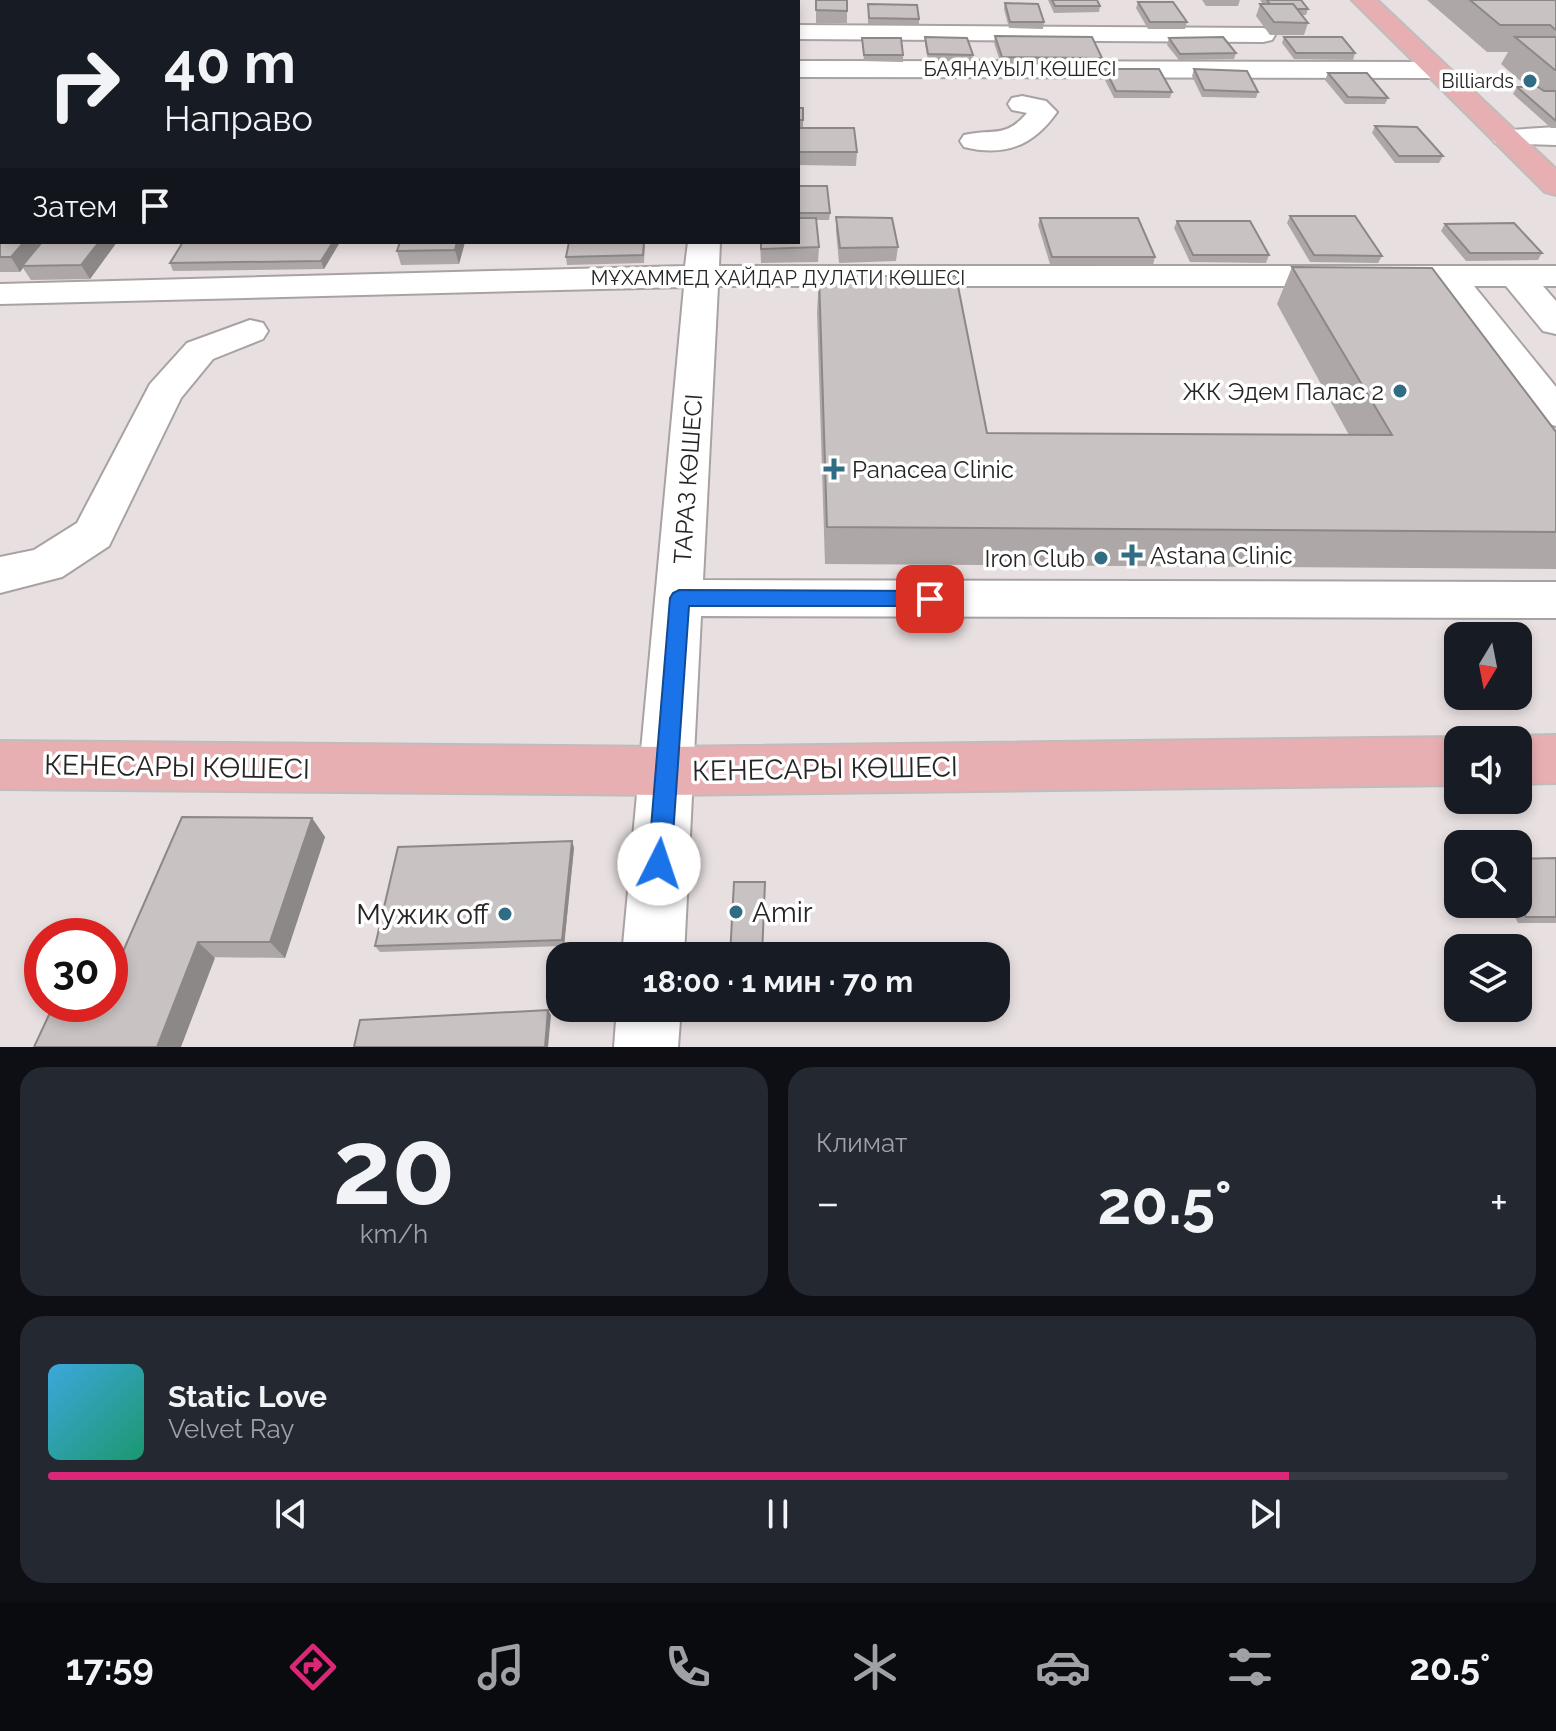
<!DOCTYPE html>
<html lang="ru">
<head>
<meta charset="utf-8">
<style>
  :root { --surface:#171b24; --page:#242831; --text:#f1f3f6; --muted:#9ea1a6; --line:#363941; --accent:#db2777 }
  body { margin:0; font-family:Raleway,sans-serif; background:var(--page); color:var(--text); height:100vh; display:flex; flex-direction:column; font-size:30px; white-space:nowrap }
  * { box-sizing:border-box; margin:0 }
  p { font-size:26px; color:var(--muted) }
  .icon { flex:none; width:44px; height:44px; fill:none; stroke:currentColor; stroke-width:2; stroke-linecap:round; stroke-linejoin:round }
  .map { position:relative; height:1047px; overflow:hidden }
  .drawer { display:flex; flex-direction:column; gap:20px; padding:20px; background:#0d0f14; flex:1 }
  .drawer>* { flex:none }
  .guide { position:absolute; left:0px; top:0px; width:800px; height:244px; box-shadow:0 4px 12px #0003; background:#171b24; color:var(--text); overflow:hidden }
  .needle { width:52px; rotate:190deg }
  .tools { position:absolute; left:1444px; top:622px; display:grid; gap:16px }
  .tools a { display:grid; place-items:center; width:88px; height:88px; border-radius:16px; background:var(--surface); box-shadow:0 4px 12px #0003; font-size:40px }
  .speed { position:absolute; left:24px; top:918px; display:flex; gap:16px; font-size:40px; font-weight:700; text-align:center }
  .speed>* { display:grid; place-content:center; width:104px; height:104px; border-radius:50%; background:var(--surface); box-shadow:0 4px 12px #0003; line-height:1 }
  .speed .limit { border:12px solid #d22; background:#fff; color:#111 }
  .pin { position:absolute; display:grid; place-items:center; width:68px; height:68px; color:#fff; margin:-34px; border-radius:16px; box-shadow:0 4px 12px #0006 }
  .me { position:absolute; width:88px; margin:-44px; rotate:4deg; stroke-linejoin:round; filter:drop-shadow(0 0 6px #0008) }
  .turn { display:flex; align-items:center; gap:28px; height:168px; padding:0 32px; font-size:36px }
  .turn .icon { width:104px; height:104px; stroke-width:2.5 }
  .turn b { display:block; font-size:56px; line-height:68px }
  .then { display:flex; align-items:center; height:76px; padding:0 32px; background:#0003; gap:16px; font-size:30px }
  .big { font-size:60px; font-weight:700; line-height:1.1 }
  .drawer .widget { flex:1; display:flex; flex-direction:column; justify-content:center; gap:12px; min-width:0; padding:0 28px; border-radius:24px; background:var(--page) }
  .drawer .dial { align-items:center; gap:0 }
  .dial b { font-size:104px; line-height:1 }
  .song { display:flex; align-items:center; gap:24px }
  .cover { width:96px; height:96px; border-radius:12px; background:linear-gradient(135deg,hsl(200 70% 55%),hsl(160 70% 35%)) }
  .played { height:8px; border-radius:4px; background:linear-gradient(90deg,var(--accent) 85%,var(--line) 85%) }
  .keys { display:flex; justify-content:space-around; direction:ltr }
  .heat { display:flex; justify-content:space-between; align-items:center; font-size:44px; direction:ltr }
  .drawer .tiles { flex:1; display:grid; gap:20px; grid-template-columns:1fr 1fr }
  .widget:last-child { grid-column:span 2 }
  .trip { position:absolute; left:546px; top:942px; width:464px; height:80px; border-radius:24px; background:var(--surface); box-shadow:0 4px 12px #0003; font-weight:700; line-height:80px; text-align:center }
  .menu { display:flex; height:128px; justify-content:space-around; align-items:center; background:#090b0e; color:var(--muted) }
  .menu .icon { width:56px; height:56px }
  .menu .active { color:var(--accent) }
  .menu b { font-size:36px; color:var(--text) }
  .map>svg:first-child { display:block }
</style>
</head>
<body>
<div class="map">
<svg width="1556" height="1047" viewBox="0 0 1556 1047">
  <rect width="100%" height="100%" fill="#e8e0e0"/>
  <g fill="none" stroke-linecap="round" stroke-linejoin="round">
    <defs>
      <g id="minor">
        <polygon points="186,0 210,0 184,2"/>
        <polygon points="296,0 320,0 295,2"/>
        <polygon points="537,0 561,0 536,2"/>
        <rect x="702" y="0" width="24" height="2"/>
        <polygon points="798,25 1263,28 1272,30 1275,35 1272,40 1263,42 798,39"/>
        <rect x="0" y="40" width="2" height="16"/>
        <polygon points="798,61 1435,62 1444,64 1448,70 1444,76 1435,78 798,77"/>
        <path d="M1022,96L1046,101L1057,112C1033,146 1005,157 964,147L960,141L964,135C993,128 1005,139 1027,113L1012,110L1008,104L1012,98Z"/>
        <polygon points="0,98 2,98 0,116"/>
        <polygon points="1556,127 1556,145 1495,143 1491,137 1495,131"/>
        <polygon points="688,242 720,242 719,266 1556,266 1556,286 1543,286 1556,301 1556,334 1543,331 1506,286 1474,286 1556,387 1556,426 1542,422 1437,286 718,286 703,580 1556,582 1556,618 701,616 684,956 622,956 684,287 0,304 0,284 685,266"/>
        <polygon points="250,320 263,323 268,331 263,339 213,359 181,398 109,546 62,577 0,593 0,557 34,550 77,523 150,384 187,343"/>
        <polygon points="617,1008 681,1008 678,1047 614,1047"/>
      </g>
      <g id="major">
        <polygon points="1352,0 1377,0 1556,169 1556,195 1545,192"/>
        <polygon points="1556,735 1556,783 1518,784 1518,740 1508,740 1518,736"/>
        <polygon points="1458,737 1465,740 1458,740 1458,785 666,795 0,789 0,741 666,747"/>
      </g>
    </defs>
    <use href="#minor" stroke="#a9a2a2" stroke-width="4"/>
    <use href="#major" stroke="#bebdbd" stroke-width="4"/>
    <use href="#minor" fill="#fff" fill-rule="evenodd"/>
    <use href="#major" fill="#e8afb2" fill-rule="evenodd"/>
  </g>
  <g fill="#ada7a7">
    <rect x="755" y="0" width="41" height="2"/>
    <polygon points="816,0 847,11 847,23 816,23"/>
    <polygon points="1048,0 1097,0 1100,6 1099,12 1054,13"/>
    <polygon points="1202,0 1240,0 1238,6 1206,6"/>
    <polygon points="1260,0 1301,0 1308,9 1306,15 1302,15 1308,23 1304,35 1270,35 1256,16 1260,4 1263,4"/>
    <polygon points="1427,0 1556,0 1556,128 1551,128 1513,94 1517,87 1527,87 1501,64 1508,52 1487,52"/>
    <polygon points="1138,2 1187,22 1185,29 1148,29 1136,8"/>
    <polygon points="1005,3 1044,22 1043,29 1009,28 1004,9"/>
    <polygon points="868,4 919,19 919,25 868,24"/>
    <polygon points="995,36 1102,58 1100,65 1001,64 994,43"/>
    <polygon points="925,37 973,55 972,61 928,60 925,44"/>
    <polygon points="1284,37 1355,53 1353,60 1294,59 1282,43"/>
    <polygon points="862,38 903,55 903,62 864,61"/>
    <polygon points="1169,38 1236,53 1234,59 1179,60 1167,45"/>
    <polygon points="1105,69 1172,92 1170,98 1114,98 1103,76"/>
    <polygon points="1194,69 1258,92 1256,98 1202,97 1192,76"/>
    <polygon points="1328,73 1388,98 1385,104 1345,104 1325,80"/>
    <polygon points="798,108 803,108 803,128 857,152 856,166 798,165"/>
    <polygon points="1375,126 1443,156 1439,163 1395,163 1372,133"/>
    <polygon points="798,186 830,213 829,220 816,220 819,247 818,262 761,263 760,242 798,242"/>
    <polygon points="1290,216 1382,256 1378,263 1310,262 1287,223"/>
    <polygon points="836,217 898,247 896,261 839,263 836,231"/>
    <polygon points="1040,218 1155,257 1153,265 1050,264 1038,225"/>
    <polygon points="0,220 2,242 117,242 90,279 31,280 23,268 20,272 0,272"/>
    <polygon points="1177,221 1269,255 1266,263 1190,262 1174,228"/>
    <polygon points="1445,224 1542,253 1538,260 1466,261 1441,231"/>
    <polygon points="340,242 324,269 173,271 170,263"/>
    <polygon points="400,242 465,242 459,264 401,265 397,251"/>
    <polygon points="645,242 644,263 567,265 566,257"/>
    <polygon points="1292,267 1556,432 1556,569 825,564 817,312 819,276 987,433 1349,435 1277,304"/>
    <polygon points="312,818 325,837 285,958 121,956"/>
    <polygon points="572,841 574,848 564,946 380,952 375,946"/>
    <polygon points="1556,858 1556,923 1518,923 1508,904 1518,904 1518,859"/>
  </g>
  <g fill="#8d8888">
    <polygon points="279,0 298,0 297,2 277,2"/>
    <polygon points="24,242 46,242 22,266 23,268 20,272 11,257"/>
    <polygon points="99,242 117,242 90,279 81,265"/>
    <polygon points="333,242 340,242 324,269 321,261"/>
    <polygon points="457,242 465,242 459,264 455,250"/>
    <polygon points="312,818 325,837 285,958 270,942"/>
    <polygon points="572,841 574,848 564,946 562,940"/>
    <polygon points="198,942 215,958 181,1047 157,1047"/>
    <polygon points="548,1010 551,1015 548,1047 545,1047"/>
  </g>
  <g fill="#c9c2c2" stroke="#8d8888" stroke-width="2">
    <polygon points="239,0 279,0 277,2 237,2"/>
    <polygon points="483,0 513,0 512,2 482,2"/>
    <polygon points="601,0 666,0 666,2 600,2"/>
    <polygon points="816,0 847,0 847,11 816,10"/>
    <polygon points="1052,0 1097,0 1100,6 1055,6"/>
    <polygon points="1267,0 1301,0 1308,9 1297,9 1293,4 1270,4"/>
    <polygon points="1470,0 1556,0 1556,30 1550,25 1500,25"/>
    <polygon points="1138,2 1173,2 1187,22 1150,22"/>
    <polygon points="1005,3 1038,4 1044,22 1010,22"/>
    <polygon points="868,4 917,5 919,19 869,18"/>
    <polygon points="1260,4 1293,4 1308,23 1274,22"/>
    <polygon points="995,36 1092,37 1102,58 1002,57"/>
    <polygon points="925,37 967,38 973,55 928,54"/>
    <polygon points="1223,37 1236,53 1180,54 1169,38"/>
    <polygon points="1284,37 1342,37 1355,53 1296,53"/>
    <polygon points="1515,37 1556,37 1556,70 1555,70"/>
    <polygon points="862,38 901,38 903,55 864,55"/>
    <polygon points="1105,69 1159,69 1172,92 1116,91"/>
    <polygon points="1194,69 1247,71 1258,92 1204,90"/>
    <polygon points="1328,73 1367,73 1388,98 1348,97"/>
    <polygon points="1517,87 1538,87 1544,91 1556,91 1556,121"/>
    <rect x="798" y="108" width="5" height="12"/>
    <polygon points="1375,126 1417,127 1443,156 1399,156"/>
    <polygon points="798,128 854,128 857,152 798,152"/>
    <polygon points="798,186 827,186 830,213 798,213"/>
    <polygon points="1290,216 1355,216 1382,256 1314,255"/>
    <polygon points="836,217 892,218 898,247 840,248"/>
    <polygon points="798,218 816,218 819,247 761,249 761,242 798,242"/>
    <polygon points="1040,218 1138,218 1155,257 1052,257"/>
    <polygon points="0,220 2,220 2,242 24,242 11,257 0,257"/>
    <polygon points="1177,221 1250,221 1269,255 1193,255"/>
    <polygon points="1514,223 1542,253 1470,253 1445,224"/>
    <polygon points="42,242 99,242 81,265 22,266"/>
    <polygon points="183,242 333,242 321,261 170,263"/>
    <polygon points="400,242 457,242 455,250 397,251"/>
    <polygon points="569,242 644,242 643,255 566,257"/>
    <polygon points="1292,267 1432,268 1556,432 1556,532 827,527 819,276 956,276 987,433 1392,435"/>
    <polygon points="182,817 312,818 270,942 198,942 157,1047 34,1047 54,1004 110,1004 110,956 121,956"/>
    <polygon points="572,841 562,940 375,946 398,847"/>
    <polygon points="1556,858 1556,917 1526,917 1518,902 1518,859"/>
    <polygon points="734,882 765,882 762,956 730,956"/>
    <polygon points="548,1010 545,1047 354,1047 360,1020"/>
  </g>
  <polygon fill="#1a73e8" stroke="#114b97" stroke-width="2" points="679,590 930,591 937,593 940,599 937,604 930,606 689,606 671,864 668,872 659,875 651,872 648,864 670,598 673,593"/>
  <g fill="#306c83" stroke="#fff" stroke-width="3">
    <circle cx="1530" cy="81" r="8"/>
    <circle cx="1400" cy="391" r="8"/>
    <path d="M830 457h8v8h8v8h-8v8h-8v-8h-8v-8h8z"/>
    <path d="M1128 543h8v8h8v8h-8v8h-8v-8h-8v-8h8z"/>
    <circle cx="1101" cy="558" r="8"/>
    <circle cx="736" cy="912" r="8"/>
    <circle cx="505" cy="914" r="8"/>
  </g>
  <g text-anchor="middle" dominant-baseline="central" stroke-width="7" stroke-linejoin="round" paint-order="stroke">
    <g font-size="20" fill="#262424" stroke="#fff">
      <text x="1020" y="69">БАЯНАУЫЛ КӨШЕСІ</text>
      <text x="778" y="278">МҰХАММЕД ХАЙДАР ДУЛАТИ КӨШЕСІ</text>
    </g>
    <g font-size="20" fill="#262424" stroke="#fff" text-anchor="end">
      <text x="1514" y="81">Billiards</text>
    </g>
    <g font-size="24" fill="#262424" stroke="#fff" text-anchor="end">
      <text x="1384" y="391">ЖК Эдем Палас 2</text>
      <text x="852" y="469" text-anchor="start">Panacea Clinic</text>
      <text x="1150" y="555" text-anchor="start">Astana Clinic</text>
      <text x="1085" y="558">Iron Club</text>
    </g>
    <g font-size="24" fill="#262424" stroke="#fff">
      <text transform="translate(688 479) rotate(-86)">ТАРАЗ КӨШЕСІ</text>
    </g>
    <g font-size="28" fill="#262424" stroke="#fff">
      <text transform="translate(177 767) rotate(1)">КЕНЕСАРЫ КӨШЕСІ</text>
      <text transform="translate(825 769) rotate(-1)">КЕНЕСАРЫ КӨШЕСІ</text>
    </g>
    <g font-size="28" fill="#262424" stroke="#fff" text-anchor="start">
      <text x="752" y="912">Amir</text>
      <text x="489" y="914" text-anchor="end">Мужик off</text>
    </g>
  </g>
</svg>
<div class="tools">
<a><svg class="needle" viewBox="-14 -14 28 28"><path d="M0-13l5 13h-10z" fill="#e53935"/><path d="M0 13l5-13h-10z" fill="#9ea1a6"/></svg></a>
<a><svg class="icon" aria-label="sound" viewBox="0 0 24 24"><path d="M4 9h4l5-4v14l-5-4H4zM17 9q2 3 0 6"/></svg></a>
<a><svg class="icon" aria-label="search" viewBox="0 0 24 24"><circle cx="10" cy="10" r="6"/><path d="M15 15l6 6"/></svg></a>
<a><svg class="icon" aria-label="layers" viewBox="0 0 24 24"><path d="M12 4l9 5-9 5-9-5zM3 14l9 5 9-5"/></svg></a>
</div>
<div class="speed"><div class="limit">30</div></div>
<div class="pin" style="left:930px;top:599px;background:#d93025"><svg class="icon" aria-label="arrive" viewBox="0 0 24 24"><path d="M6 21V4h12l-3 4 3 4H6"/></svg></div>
<svg class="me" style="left:659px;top:864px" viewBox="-20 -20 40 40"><circle r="19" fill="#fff"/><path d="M0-13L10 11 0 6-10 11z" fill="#1a73e8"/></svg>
<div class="trip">18:00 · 1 мин · 70 m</div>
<div class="guide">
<div class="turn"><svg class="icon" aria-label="right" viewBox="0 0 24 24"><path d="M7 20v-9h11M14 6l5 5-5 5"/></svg><div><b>40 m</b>Направо</div></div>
<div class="then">Затем<svg class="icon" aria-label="arrive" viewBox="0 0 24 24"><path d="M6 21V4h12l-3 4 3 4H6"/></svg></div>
</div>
</div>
<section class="drawer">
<div class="tiles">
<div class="widget dial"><b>20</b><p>km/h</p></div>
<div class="widget"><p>Климат</p>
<div class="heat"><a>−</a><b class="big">20.5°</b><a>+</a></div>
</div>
<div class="widget">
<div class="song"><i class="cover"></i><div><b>Static Love</b><p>Velvet Ray</p></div></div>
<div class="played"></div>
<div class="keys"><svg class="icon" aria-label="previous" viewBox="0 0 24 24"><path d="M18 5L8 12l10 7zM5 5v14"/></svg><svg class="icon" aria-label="pause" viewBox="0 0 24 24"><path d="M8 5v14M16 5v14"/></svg><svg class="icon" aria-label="next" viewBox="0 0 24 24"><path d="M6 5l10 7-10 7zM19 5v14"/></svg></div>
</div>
</div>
</section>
<nav class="menu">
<b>17:59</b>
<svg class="icon active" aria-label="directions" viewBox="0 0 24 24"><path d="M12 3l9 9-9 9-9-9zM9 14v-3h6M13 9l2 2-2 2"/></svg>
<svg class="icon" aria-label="music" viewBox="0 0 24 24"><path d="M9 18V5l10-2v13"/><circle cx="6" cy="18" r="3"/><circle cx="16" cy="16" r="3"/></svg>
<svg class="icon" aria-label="phone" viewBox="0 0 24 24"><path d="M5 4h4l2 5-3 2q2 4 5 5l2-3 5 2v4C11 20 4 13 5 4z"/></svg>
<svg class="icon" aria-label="climate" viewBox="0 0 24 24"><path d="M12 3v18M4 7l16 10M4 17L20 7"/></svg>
<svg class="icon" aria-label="car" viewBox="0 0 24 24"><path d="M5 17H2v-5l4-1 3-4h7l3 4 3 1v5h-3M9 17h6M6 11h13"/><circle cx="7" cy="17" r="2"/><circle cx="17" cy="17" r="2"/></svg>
<svg class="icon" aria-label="filters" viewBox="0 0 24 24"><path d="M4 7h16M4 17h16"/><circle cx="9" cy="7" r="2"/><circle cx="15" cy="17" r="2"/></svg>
<b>20.5°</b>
</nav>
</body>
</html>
